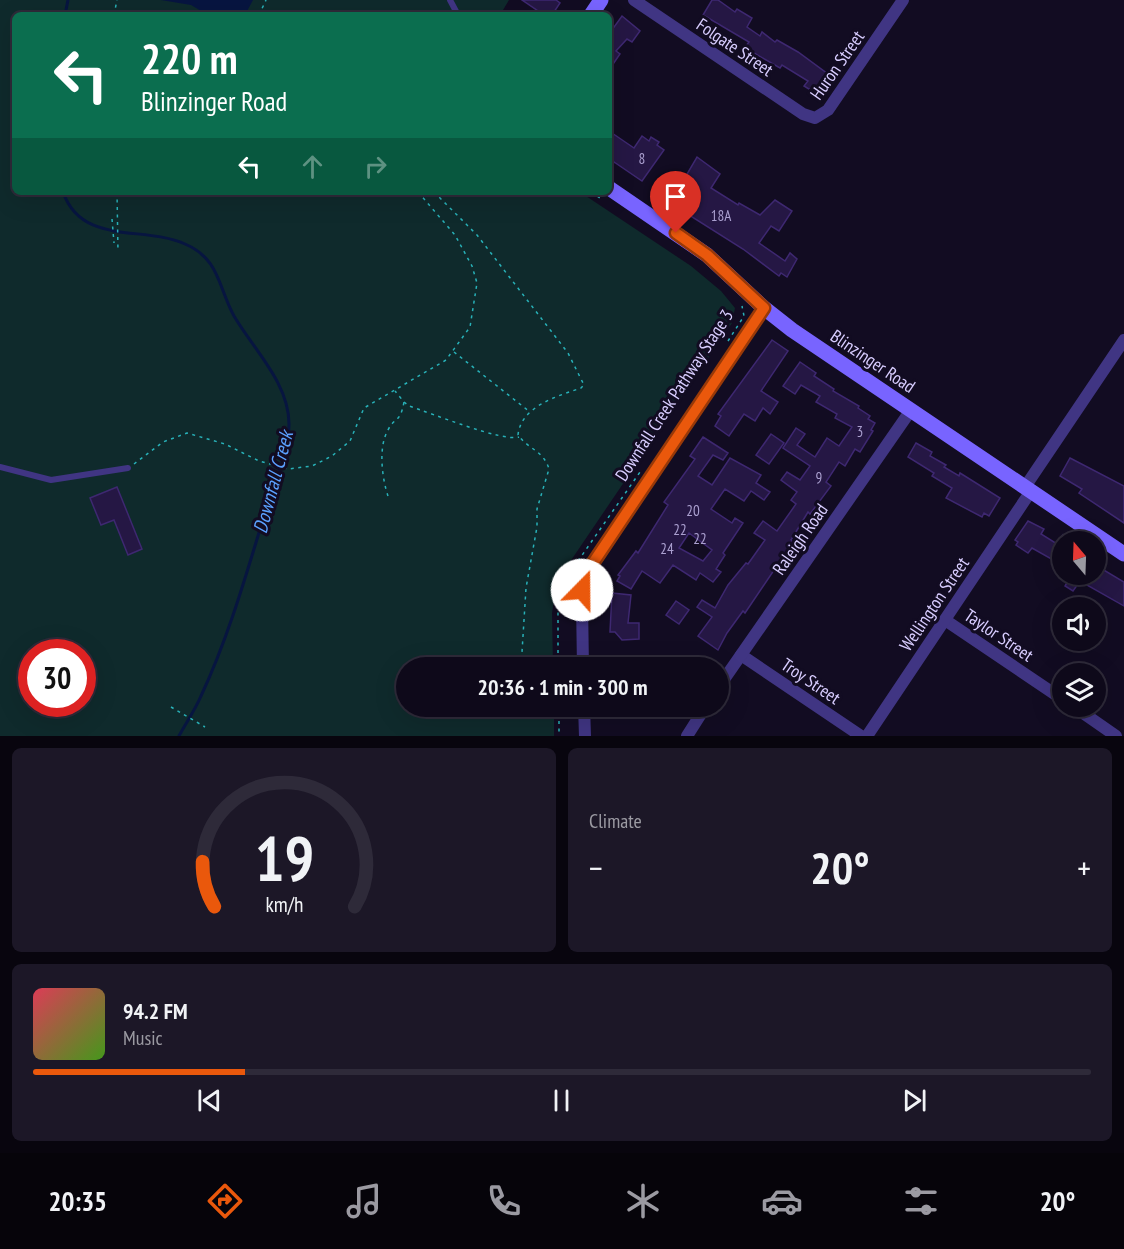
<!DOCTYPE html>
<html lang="en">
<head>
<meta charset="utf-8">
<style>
  :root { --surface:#0e091a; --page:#1c1727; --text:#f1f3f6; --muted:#9b9aa2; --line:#2e2a39; --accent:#ea580c }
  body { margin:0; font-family:"PT Sans Narrow",sans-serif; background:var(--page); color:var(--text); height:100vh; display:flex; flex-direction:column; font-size:22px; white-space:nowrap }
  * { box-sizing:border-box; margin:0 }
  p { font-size:20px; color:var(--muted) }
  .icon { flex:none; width:33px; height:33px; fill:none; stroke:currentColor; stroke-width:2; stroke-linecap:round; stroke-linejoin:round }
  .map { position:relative; height:736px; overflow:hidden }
  .sheet { display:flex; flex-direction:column; gap:12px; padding:12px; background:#08050e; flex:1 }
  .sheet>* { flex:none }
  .top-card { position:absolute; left:12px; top:12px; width:600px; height:183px; border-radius:9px; box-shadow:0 6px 24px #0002,0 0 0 2px var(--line); background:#0b6e4f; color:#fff; overflow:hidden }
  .needle { width:39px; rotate:341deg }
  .controls { position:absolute; left:1052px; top:531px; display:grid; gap:12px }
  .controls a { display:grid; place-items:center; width:54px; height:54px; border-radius:50%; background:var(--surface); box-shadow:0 6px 24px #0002,0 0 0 2px var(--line); font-size:30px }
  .speed { position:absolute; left:18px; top:639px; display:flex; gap:12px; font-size:30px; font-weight:700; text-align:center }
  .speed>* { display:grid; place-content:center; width:78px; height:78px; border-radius:50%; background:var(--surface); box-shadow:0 6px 24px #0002,0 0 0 2px var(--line); line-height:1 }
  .speed .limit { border:9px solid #d22; background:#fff; color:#111 }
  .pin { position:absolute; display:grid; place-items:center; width:51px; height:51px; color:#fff; margin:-62px -26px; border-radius:50% 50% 50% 0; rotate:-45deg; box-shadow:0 0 6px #0007 }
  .pin .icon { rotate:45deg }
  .me { position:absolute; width:66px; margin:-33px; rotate:22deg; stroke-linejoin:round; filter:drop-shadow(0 0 4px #0008) }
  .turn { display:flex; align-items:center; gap:21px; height:126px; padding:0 30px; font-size:27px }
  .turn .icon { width:78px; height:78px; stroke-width:2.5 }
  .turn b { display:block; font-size:42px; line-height:51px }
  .lanes { display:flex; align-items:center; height:57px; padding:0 30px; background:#0003; justify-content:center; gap:30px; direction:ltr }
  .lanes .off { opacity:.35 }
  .big { font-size:45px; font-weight:700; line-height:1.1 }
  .sheet .widget { flex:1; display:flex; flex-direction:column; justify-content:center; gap:9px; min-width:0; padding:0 21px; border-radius:9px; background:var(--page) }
  .sheet .dial { align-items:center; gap:0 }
  .dial svg { height:156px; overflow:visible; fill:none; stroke:var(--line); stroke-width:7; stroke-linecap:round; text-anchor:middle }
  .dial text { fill:var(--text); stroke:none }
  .song { display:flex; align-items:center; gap:18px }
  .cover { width:72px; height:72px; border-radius:9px; background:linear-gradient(135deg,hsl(350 70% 55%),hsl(100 70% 35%)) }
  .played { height:6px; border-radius:3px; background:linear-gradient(90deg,var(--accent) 20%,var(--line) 20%) }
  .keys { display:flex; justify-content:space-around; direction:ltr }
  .heat { display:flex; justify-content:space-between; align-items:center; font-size:33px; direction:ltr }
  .sheet .tiles { flex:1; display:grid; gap:12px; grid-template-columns:1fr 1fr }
  .widget:last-child { grid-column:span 2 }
  .trip { position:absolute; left:396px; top:657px; width:333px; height:60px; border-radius:30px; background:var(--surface); box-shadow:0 6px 24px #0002,0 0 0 2px var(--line); font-weight:700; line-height:60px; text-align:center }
  .tabs { display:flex; height:96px; justify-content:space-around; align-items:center; background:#06040a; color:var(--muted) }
  .tabs .icon { width:42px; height:42px }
  .tabs .selected { color:var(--accent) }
  .tabs b { font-size:27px; color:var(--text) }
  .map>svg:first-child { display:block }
</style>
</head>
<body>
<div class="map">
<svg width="1124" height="736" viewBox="0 0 1124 736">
  <rect width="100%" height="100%" fill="#120c22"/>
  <path fill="#0f2a2c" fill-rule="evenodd" d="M0,0H509L500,15H15V192H580L691,266L721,291L735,308L732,323L557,581L552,613L553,667L406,668V706L554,707V736H0ZM32,652H82V704H32Z"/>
  <polygon fill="#071540" points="161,0 253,0 245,15 208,15 191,5"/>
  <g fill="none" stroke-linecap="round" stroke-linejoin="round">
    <g stroke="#071540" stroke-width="3">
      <polyline points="65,15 68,0"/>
      <path d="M63,192C82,246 143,225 185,244C220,259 218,287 234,316C254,350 289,383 289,424C289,450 276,478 268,503C248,568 230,634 201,696C195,710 186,723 179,736"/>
    </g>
  </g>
  <g fill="#251744" stroke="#3e2871" stroke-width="1.5" fill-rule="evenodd">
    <polygon points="522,0 556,0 560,3 552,15 535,15 538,11"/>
    <polygon points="712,0 718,0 735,12 737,9 752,18 747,27 760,36 762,32 775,42 777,40 798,52 832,77 820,96 804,86 808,81 782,65 780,68 754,53 746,46 749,42 703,15"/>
    <polygon points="622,16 640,31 632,42 627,39 616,51 620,54 609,70 609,34"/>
    <polygon points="609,131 634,148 642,136 649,141 651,137 659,142 657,145 664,150 642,181 614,162 609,170"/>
    <polygon points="697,157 720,174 711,188 738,205 739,203 760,215 775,200 792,211 779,231 771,226 759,243 785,261 790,253 797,259 787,277 781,273 779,276 743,249 670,203"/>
    <polygon points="772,340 788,351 761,391 778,402 770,414 763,408 755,421 744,414 729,436 715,426 721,416 718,414"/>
    <polygon points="800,362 816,373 814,376 834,389 833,391 859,406 858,408 870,416 868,419 875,423 871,430 873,431 860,452 855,449 845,466 839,462 826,482 831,486 810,514 808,512 791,540 793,542 745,613 743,611 727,633 718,650 698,636 712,617 697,607 702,600 715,608 728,585 746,563 748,564 765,540 754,533 763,521 777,531 796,504 791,500 797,492 781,480 787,472 800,480 810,466 783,448 796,428 805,434 797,445 815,457 827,438 839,446 852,427 835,418 837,414 816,402 820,396 801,385 795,394 783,386"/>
    <polygon points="771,434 784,443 769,464 756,455"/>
    <path d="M703,437L728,453L723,460L713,455L698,476L712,485L730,458L761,475L756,483L770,492L764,500L751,491L744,501L725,489L711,509L732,523L735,518L743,523L723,553L725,555L716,569L721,572L713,582L700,573L696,580L673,565L660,583L642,571L631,589L617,581L620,576L618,575L636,551L638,553L668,505L664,502L695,459L690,456ZM689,533L712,550L703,561L679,548Z"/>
    <polygon points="916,443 932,452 930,456 946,465 944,467 959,476 960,473 1000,498 989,516 984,513 982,517 946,498 952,488 932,476 934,473 908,457"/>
    <polygon points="1070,458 1124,486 1124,523 1079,493 1082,489 1060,476"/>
    <polygon points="117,487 142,549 128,555 114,520 101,525 90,498"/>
    <polygon points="1028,521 1044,529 1041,534 1057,544 1062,536 1062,565 1032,548 1028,553 1016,545 1018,542 1015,540"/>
    <polygon points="1097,566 1124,582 1124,606 1080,581 1073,591 1065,586 1071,576 1069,574 1095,574"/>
    <polygon points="612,593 631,595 628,623 639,623 639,639 622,640 615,632 610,632"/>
    <polygon points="676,601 689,610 679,624 666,615"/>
  </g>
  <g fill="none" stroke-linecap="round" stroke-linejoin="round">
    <g stroke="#28b1b8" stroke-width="1.5" stroke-dasharray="3 4.5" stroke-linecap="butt">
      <polyline points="114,15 117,0"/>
      <polyline points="259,15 266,0"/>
      <polyline points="117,192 118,252"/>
      <path d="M434,192L477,235L568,353L584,385L581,388C558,396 521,406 518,435C528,449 544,451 549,469L537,509V527L526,588L521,668"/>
      <polyline points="591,192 600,198"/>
      <polyline points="112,219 114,243"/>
      <polyline points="728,341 744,316 742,306"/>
      <polyline points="454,352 530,412"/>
      <path d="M404,402L409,406C431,413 502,442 519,437"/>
      <polyline points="134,464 163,442 187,433 225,444 259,461 288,469 312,466 332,456 350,441 364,408 446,360 470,327 477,283 472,266 455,235 418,192"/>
      <path d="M388,496C382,478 378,447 388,430C395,416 400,424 404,402L395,391"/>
      <polyline points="558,668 558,602 562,584 640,472"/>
      <polyline points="559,706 559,736"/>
      <polyline points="171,707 205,727"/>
      <polyline points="518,707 518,706"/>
    </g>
    <g stroke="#403583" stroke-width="6">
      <polyline points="450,0 458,15"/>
      <polyline points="0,467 51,480 128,468"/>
    </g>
    <g stroke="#403583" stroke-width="12">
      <polyline points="634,0 803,114 815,118 828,110 903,0"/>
      <polyline points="1025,487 1124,340"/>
      <polyline points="945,620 1062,699"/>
      <polyline points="741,655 861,736"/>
      <polyline points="583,668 582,602 587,574 764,308"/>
      <polyline points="718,688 911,410"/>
      <polyline points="584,706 585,736"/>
      <polyline points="1073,706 1116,736"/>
      <polyline points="687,736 706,706"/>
      <polyline points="867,736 1031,491"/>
    </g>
    <g stroke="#7864ff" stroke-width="15">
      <polyline points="591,15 601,0"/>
      <polyline points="609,188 707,255 764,308 792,330 1124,554"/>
    </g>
  </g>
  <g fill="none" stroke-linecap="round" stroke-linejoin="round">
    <defs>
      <polyline id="route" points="582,590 591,566 764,308 707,255 676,233"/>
    </defs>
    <use href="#route" stroke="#983908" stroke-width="15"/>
    <use href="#route" stroke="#ea580c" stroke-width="10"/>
  </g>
  <g text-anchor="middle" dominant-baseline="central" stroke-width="6" stroke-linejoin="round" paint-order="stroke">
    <g font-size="15" fill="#aba0d0">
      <text x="642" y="158">8</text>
      <text x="721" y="215">18A</text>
      <text x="860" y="431">3</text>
      <text x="819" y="477">9</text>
      <text x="693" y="510">20</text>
      <text x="680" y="529">22</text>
      <text x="700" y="538">22</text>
      <text x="667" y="548">24</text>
    </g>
    <g font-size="18" fill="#d8cdff" stroke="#120c22">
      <text transform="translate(735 47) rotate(34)">Folgate Street</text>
      <text transform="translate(837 65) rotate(-55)">Huron Street</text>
      <text transform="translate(873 361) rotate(34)">Blinzinger Road</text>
      <text transform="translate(674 395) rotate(-57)">Downfall Creek Pathway Stage 3</text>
      <text transform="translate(800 539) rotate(-55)">Raleigh Road</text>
      <text transform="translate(934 604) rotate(-56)">Wellington Street</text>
      <text transform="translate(999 635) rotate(34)">Taylor Street</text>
      <text transform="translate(811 681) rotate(34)">Troy Street</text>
    </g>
    <g font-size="20" font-style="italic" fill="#5ba1ff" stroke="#120c22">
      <text transform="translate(273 482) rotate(-75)">Downfall Creek</text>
    </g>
  </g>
</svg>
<div class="controls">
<a><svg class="needle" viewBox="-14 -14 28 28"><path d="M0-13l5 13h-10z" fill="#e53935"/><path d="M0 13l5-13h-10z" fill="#9b9aa2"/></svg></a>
<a><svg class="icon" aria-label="sound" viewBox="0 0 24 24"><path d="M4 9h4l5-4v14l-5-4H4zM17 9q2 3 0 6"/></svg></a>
<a><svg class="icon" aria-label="layers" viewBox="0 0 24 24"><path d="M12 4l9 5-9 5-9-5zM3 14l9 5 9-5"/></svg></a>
</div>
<div class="speed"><div class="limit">30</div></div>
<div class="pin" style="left:676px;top:233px;background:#d93025"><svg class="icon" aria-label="arrive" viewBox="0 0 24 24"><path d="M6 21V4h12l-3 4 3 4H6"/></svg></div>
<svg class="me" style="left:582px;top:590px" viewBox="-20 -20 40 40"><circle r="19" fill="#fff"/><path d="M0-13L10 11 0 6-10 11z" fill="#ea580c"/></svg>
<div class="trip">20:36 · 1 min · 300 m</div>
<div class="top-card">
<div class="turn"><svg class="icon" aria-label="left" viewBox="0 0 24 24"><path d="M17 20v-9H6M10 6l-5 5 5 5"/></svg><div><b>220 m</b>Blinzinger Road</div></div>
<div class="lanes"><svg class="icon" aria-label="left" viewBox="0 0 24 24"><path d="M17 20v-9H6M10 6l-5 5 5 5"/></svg><svg class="icon off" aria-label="ahead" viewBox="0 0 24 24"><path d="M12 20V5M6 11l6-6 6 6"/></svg><svg class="icon off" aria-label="right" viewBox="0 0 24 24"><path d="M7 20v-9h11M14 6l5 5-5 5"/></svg></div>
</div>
</div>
<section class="sheet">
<div class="tiles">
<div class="widget dial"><svg viewBox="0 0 100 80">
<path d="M14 69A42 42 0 1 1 86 69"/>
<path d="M14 69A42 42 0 0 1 8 46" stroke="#ea580c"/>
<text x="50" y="56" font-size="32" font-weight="700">19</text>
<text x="50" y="72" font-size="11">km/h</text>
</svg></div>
<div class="widget"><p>Climate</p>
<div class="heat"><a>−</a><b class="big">20°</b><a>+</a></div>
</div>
<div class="widget">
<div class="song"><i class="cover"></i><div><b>94.2 FM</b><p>Music</p></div></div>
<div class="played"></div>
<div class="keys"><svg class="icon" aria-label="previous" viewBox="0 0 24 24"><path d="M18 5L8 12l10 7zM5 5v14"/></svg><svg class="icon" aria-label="pause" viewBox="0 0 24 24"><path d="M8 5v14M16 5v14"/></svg><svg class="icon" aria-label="next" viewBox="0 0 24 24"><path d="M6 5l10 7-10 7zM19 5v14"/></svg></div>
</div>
</div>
</section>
<nav class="tabs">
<b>20:35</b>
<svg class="icon selected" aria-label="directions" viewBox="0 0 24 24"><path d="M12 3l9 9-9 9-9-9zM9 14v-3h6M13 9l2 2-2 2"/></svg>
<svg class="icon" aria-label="music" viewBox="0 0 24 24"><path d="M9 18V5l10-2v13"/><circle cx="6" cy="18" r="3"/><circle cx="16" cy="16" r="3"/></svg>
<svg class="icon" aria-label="phone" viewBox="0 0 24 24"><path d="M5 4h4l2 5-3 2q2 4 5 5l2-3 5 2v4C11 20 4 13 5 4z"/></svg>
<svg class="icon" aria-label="climate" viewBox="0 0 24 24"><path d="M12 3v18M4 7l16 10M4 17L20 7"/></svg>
<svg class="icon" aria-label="car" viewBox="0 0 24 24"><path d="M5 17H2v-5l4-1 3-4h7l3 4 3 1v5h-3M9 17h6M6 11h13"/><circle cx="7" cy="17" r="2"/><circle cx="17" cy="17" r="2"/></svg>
<svg class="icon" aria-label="filters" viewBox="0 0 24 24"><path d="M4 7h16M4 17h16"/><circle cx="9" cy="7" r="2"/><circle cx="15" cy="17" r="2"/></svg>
<b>20°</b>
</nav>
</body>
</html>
